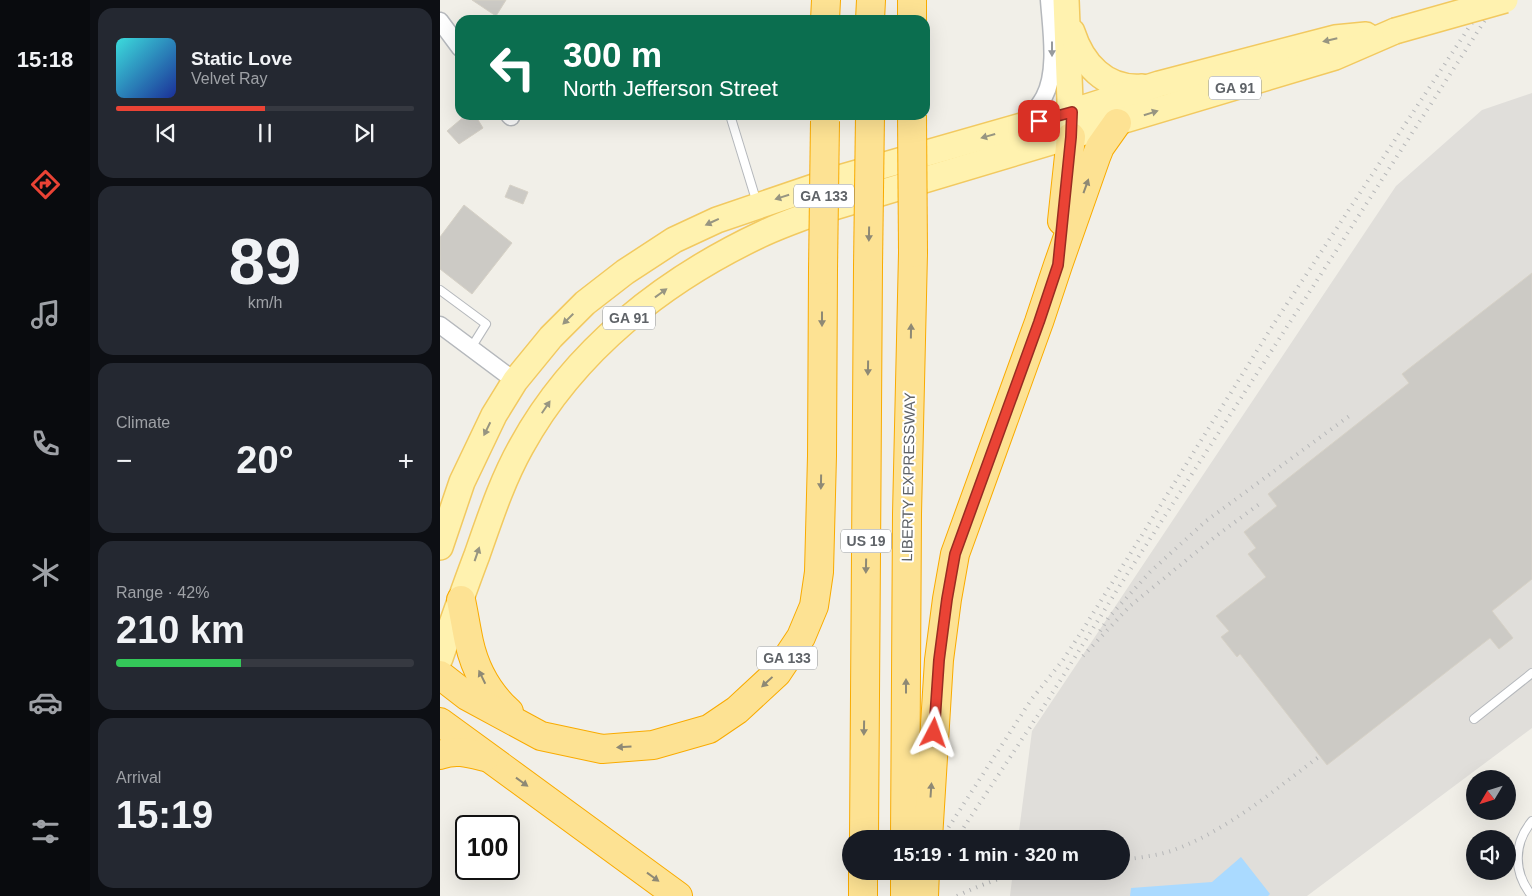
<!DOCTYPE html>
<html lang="en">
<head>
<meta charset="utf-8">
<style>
  :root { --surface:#171b24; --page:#242831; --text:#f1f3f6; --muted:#9ea1a6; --line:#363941; --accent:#ea4335 }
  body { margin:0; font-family:Arial,sans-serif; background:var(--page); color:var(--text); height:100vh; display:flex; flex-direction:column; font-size:19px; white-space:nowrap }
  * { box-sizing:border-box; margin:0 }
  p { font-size:16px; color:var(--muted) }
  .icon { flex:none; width:28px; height:28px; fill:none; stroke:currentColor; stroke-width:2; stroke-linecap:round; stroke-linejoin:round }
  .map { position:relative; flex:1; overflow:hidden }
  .panel { display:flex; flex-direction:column; gap:8px; padding:8px; background:#0d0f14; width:350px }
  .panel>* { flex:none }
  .top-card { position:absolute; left:15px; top:15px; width:475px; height:105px; border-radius:15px; box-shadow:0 5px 20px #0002; background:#0b6e4f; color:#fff; overflow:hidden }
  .needle { width:32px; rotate:232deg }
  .controls { position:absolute; left:1026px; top:770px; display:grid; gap:10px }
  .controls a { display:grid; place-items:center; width:50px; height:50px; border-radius:50%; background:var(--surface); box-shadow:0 5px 20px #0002; font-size:25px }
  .speed { position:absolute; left:15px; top:815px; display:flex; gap:10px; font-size:25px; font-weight:700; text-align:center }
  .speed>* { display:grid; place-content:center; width:65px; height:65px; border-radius:50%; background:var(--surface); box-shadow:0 5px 20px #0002; line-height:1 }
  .speed .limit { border:2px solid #111; border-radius:8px; background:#fff; color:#111 }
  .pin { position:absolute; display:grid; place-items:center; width:42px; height:42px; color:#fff; margin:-21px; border-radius:10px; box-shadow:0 2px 8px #0006 }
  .me { position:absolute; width:55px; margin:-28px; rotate:4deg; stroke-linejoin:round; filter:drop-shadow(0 0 4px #0008) }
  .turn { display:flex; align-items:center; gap:18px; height:105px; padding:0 25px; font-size:22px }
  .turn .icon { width:65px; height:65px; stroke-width:2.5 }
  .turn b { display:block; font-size:35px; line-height:42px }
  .big { font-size:38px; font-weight:700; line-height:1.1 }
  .panel .card { flex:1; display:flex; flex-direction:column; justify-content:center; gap:8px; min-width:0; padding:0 18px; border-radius:15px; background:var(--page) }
  .panel .dial { align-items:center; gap:0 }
  .dial b { font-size:65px; line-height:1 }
  .song { display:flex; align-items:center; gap:15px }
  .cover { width:60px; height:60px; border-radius:8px; background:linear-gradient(135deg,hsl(180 70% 55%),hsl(230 70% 35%)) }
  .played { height:5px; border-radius:2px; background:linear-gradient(90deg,var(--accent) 50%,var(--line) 50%) }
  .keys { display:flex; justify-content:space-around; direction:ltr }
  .heat { display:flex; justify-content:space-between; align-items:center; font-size:28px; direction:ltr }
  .charge { height:8px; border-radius:4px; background:linear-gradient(90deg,#34c759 42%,var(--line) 0) }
  .trip { position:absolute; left:402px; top:830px; width:288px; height:50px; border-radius:25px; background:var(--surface); box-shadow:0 5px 20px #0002; font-weight:700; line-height:50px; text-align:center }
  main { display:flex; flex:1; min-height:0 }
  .tab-bar { display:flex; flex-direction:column; width:90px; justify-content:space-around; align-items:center; background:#090b0e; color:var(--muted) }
  .tab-bar .icon { width:35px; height:35px }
  .tab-bar .active { color:var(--accent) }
  .tab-bar b { font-size:22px; color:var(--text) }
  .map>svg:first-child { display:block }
</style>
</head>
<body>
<main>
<nav class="tab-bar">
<b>15:18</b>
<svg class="icon active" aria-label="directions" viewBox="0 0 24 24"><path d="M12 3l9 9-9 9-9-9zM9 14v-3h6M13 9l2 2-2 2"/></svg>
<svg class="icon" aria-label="music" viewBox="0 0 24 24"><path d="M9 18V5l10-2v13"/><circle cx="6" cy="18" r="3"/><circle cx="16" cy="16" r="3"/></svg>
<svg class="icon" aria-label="phone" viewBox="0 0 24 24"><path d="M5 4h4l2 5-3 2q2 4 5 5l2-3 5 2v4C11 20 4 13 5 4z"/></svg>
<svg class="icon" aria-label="climate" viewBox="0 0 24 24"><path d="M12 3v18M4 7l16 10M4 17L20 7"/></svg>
<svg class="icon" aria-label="car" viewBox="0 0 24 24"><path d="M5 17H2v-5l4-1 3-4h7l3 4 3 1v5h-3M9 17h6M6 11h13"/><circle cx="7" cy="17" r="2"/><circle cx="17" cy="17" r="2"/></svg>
<svg class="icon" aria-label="filters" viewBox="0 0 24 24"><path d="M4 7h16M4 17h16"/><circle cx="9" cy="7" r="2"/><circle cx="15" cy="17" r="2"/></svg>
</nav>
<section class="panel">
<div class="card">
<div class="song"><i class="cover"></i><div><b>Static Love</b><p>Velvet Ray</p></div></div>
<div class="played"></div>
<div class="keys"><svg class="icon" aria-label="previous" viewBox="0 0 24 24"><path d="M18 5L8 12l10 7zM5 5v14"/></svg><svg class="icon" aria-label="pause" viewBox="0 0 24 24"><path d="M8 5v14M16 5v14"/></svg><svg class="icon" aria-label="next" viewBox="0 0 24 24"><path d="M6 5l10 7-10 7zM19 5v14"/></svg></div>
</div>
<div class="card dial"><b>89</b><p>km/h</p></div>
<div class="card"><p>Climate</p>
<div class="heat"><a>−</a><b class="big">20°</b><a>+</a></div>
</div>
<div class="card"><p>Range · 42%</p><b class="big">210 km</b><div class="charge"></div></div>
<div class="card"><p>Arrival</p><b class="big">15:19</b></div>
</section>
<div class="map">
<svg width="1092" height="896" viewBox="0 0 1092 896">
  <rect width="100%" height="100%" fill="#f1efe8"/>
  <polygon fill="#e0deda" points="1092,93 1092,728 867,896 570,896 573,871 681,871 681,839 578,839 592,731 956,186 1042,110"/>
  <polygon fill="#aadaff" points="801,857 830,894 828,896 690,896 691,888 772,882"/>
  <g fill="#cccac5" stroke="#d6d1c6">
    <polygon points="32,0 66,0 56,16"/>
    <polygon points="26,115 35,115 43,128 19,144 7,131"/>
    <polygon points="70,185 88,192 83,204 65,197"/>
    <polygon points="24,205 72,243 32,294 0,269 0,237"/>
    <polygon points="1092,273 1092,579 1052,611 1073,638 1059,649 1050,638 887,765 800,654 797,657 781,637 789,631 776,616 826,577 808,554 816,548 804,532 837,506 828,494 969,383 962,374"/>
  </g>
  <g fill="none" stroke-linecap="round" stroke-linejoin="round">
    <defs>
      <g id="service">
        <polyline points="290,115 317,203"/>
        <polyline points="0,290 46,324 31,348"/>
        <polyline points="1034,719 1092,673"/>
        <path d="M1092,896C1073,872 1073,844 1092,821"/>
      </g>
      <g id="minor">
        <polyline points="0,21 20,48"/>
        <polyline points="69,115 71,117"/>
        <path d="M583,126C589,117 598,108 604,97C618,71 611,29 609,0"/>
        <polyline points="0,325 75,381"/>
      </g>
      <g id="primary">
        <polyline points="626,0 631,127"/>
        <path d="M632,32C642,63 665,90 702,87"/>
        <polyline points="0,547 22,482 54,415 75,381 111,337 145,303 185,272 234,240 277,220 403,177 631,112 719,84 895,38 926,35"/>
        <path d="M0,658C12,624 24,589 37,555C50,518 62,481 81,447C134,350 225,279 324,233C341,225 359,219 377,212L895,57L955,31"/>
      </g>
      <g id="motorway">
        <polyline points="385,20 386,0"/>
        <polyline points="430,20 431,0"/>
        <polyline points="472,20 472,0"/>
        <polyline points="622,221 631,137"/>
        <path d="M21,600C24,614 26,628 29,642C35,669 49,694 69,712"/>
        <polyline points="0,675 27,696 101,736 162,749 213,745 269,729 297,710 337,673 361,637 374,606 379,572 382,456 383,270"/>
        <polyline points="0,722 238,896"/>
        <path d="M0,755C16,749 29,753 45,757"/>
        <polyline points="424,839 428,267"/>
        <polyline points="465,839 467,514 473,253"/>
        <polyline points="488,839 499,660 507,599 515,554 599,322 618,265 656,157 660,147 677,123"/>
        <polyline points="423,896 423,871"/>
      </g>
    </defs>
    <use href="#service" stroke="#b5b8bc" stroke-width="10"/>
    <use href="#minor" stroke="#b5b8bc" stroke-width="19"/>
    <use href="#primary" stroke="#f2c960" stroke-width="28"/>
    <use href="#motorway" stroke="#f9ab00" stroke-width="30"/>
    <use href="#service" stroke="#fff" stroke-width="8"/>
    <use href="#minor" stroke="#fff" stroke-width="16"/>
    <use href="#primary" stroke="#fff2af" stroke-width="25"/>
    <use href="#motorway" stroke="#fde293" stroke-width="28"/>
    <g stroke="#b6b7b8" stroke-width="4" stroke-dasharray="1 6" stroke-linecap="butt">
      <polyline points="660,631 669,617 710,572 766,521 912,414"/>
      <polyline points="643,656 690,606 776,536 822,502"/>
      <polyline points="501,839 591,700 623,660 642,631 835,322 1047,0"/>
      <polyline points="516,839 606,703 679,587 1058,0"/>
      <path d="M681,860C697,858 715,856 731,851C787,831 833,791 880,756"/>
      <polyline points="463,896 480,871"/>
      <polyline points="479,896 495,871"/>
      <path d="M517,896C540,885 562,877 587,871"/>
    </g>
    <defs>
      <polyline id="primary-bridge" points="955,31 1065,0"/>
      <g id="motorway-bridge">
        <polyline points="472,115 473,253"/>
        <polyline points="428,267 430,115"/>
        <polyline points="383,270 385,121"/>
        <polyline points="465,896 465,871"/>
        <polyline points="484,896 485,871"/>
      </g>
    </defs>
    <use href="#primary-bridge" stroke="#f2c960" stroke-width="28" stroke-linecap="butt"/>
    <use href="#motorway-bridge" stroke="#f9ab00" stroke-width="30" stroke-linecap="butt"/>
    <use href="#primary-bridge" stroke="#fff2af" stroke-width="25"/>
    <use href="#motorway-bridge" stroke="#fde293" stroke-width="28"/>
  </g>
  <defs><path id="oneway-solid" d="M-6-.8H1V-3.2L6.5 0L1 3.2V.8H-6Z" transform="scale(1.25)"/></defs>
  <g fill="#979581">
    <use href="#oneway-solid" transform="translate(890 40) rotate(167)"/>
    <use href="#oneway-solid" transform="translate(711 113) rotate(-17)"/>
    <use href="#oneway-solid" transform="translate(548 136) rotate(164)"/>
    <use href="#oneway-solid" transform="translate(342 197) rotate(162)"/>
    <use href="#oneway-solid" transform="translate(272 222) rotate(155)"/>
    <use href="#oneway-solid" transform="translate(221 293) rotate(-36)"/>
    <use href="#oneway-solid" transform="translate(128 319) rotate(135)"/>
    <use href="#oneway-solid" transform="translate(106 407) rotate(-56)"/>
    <use href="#oneway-solid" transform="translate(47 429) rotate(116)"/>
    <use href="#oneway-solid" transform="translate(37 554) rotate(-71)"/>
  </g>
  <use fill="#979a9d" href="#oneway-solid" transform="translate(612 49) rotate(90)"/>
  <g fill="#8e8975">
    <use href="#oneway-solid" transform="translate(646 186) rotate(-70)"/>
    <use href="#oneway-solid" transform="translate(429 234) rotate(91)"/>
    <use href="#oneway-solid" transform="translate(382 319) rotate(90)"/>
    <use href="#oneway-solid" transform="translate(471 331) rotate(-89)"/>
    <use href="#oneway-solid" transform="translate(428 368) rotate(91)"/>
    <use href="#oneway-solid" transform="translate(381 482) rotate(91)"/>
    <use href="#oneway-solid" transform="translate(426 566) rotate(91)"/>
    <use href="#oneway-solid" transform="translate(42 677) rotate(-116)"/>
    <use href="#oneway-solid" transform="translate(327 682) rotate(137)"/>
    <use href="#oneway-solid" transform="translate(466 686) rotate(-90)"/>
    <use href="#oneway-solid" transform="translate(424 728) rotate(91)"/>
    <use href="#oneway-solid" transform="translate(184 747) rotate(176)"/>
    <use href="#oneway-solid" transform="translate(82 782) rotate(36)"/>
    <use href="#oneway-solid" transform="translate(491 790) rotate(-86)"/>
    <use href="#oneway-solid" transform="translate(213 877) rotate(36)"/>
  </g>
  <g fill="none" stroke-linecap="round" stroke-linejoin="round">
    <defs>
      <polyline id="route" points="494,733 499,660 507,599 515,554 599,322 618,265 631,137 632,112 599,121"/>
    </defs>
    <use href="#route" stroke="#982c22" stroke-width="12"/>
    <use href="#route" stroke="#ea4335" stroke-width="9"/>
  </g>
  <g text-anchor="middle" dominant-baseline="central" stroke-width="4" stroke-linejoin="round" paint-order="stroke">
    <g fill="#fff" stroke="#8f9295" stroke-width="1">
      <rect x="769" y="76.5" width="52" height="23" rx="4"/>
      <rect x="354" y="184.5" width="60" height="23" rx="4"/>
      <rect x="163" y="306.5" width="52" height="23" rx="4"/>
      <rect x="401" y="529.5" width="50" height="23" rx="4"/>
      <rect x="317" y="646.5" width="60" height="23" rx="4"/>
    </g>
    <g font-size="14" font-weight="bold" fill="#5f6368">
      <text x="795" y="88">GA 91</text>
      <text x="384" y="196">GA 133</text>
      <text x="189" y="318">GA 91</text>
      <text x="426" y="541">US 19</text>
      <text x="347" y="658">GA 133</text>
    </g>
    <g font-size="15" fill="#5f6368" stroke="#fff">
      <text transform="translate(468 477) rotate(-89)">LIBERTY EXPRESSWAY</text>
    </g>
  </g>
</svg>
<div class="controls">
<a><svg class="needle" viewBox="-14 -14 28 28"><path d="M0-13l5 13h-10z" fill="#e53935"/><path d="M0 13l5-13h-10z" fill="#9ea1a6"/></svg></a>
<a><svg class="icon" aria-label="sound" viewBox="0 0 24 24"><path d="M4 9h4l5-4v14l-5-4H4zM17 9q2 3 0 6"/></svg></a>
</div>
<div class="speed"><div class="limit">100</div></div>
<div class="pin" style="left:599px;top:121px;background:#d93025"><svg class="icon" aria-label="arrive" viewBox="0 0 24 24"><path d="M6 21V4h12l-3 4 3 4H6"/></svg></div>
<svg class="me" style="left:494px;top:733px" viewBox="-20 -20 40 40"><path d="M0-17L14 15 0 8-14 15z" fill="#ea4335" stroke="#fff" stroke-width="4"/></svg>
<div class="trip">15:19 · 1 min · 320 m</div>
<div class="top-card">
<div class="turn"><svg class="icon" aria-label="left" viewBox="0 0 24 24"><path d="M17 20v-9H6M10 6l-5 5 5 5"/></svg><div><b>300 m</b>North Jefferson Street</div></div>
</div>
</div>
</main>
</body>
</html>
